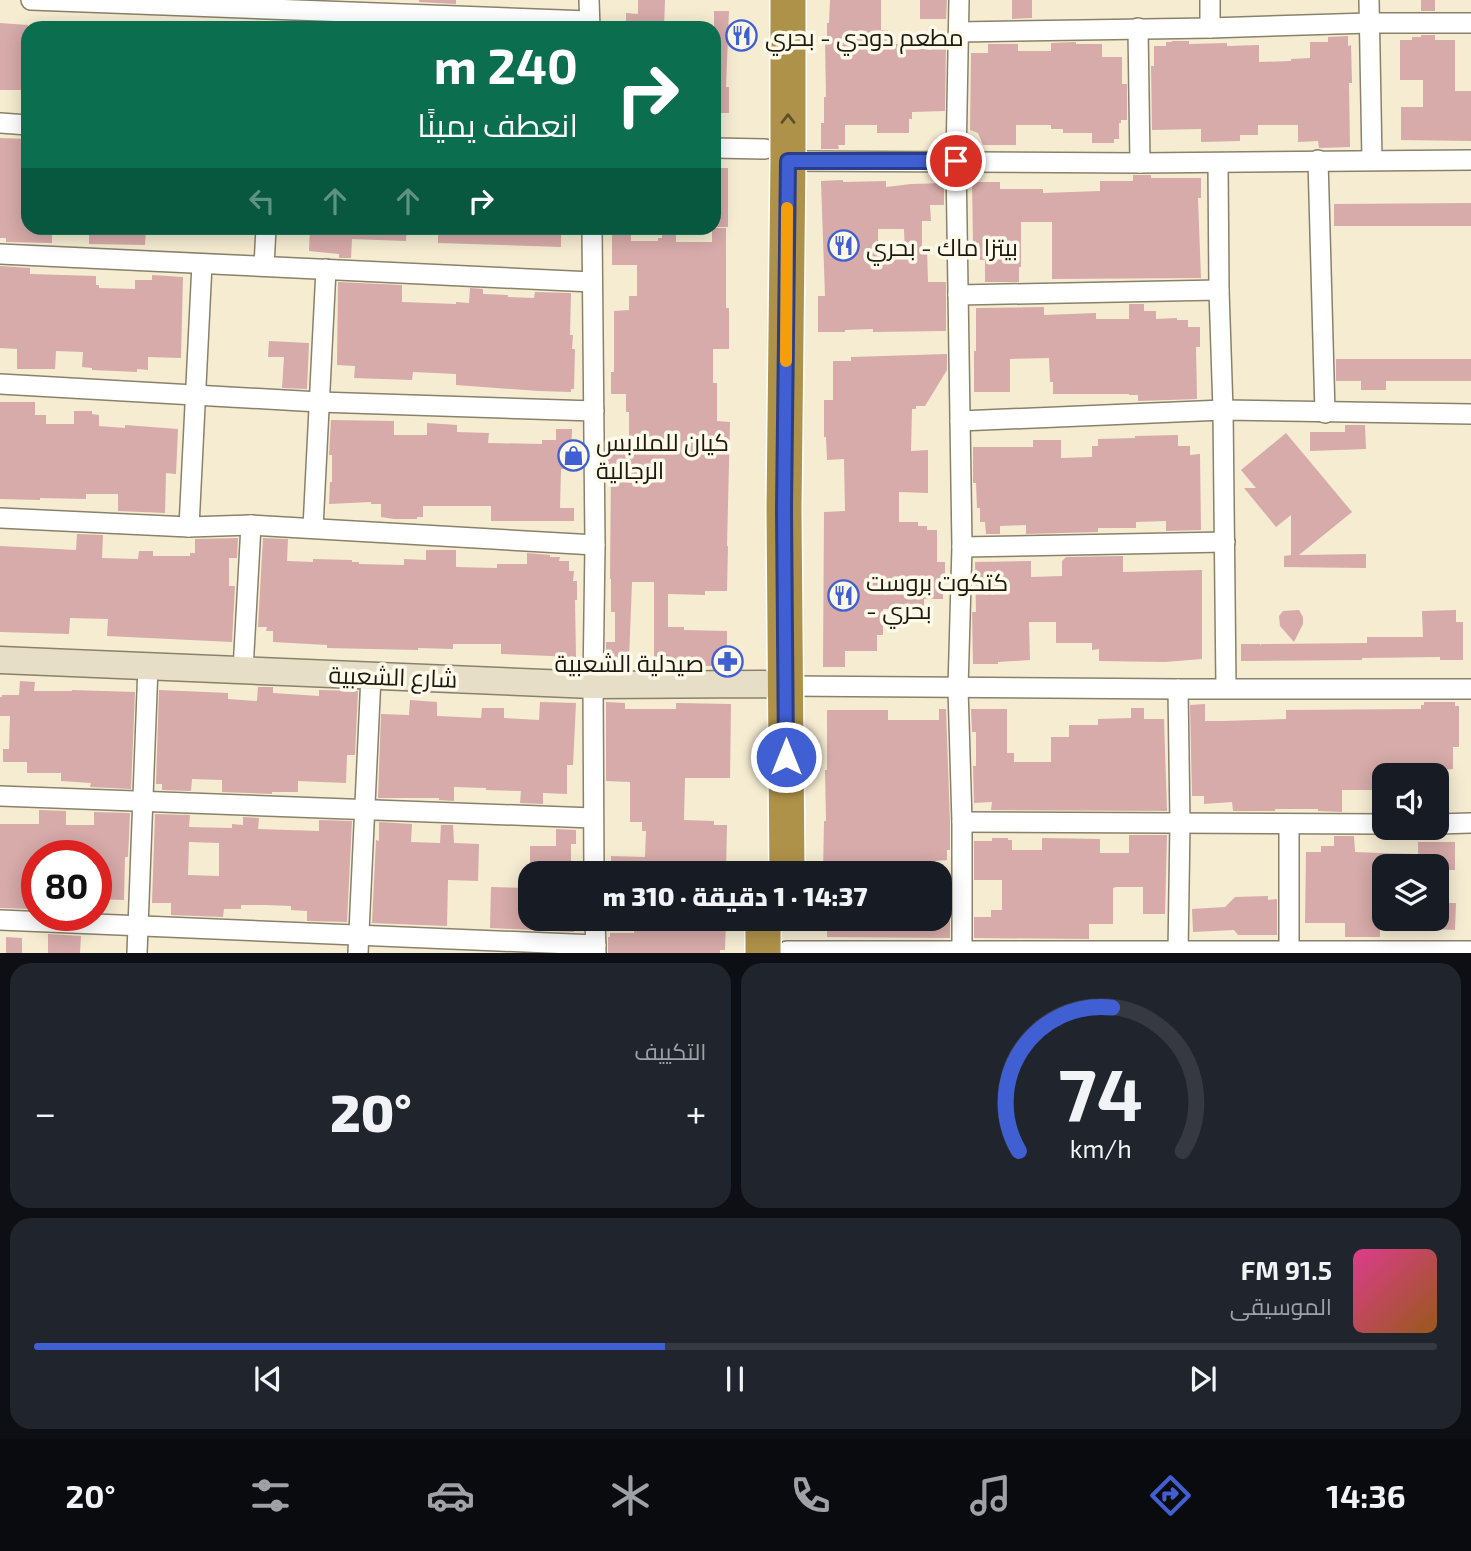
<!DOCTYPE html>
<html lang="ar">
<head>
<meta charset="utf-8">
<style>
  :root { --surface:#171b24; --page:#20242c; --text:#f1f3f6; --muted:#9ea1a6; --line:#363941; --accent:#405fd2 }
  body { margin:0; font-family:"Exo 2",Cairo,sans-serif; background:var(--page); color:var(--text); direction:rtl; height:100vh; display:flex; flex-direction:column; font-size:26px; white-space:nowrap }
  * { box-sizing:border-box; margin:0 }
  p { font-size:23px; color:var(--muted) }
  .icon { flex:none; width:38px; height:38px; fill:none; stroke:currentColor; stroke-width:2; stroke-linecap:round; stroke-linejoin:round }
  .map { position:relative; height:953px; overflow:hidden; direction:ltr }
  .sheet { display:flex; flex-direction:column; gap:10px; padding:10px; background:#0d0f14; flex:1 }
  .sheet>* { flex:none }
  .guide { position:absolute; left:21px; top:21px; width:700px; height:214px; border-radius:21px; box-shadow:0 4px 18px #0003; direction:rtl; background:#0b6e4f; color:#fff; overflow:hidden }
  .tools { position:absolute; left:1372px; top:763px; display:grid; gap:14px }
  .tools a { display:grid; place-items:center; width:77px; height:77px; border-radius:14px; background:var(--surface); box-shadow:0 4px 18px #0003; font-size:35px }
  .speed { position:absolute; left:21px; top:840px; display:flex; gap:14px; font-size:35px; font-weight:700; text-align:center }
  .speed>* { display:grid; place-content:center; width:91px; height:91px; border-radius:50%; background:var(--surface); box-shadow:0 4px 18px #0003; line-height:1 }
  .speed .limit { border:10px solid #d22; background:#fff; color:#111 }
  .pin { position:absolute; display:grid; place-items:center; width:60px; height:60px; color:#fff; margin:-30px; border:4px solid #fff; border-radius:50%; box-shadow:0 2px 7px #0007 }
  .me { position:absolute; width:77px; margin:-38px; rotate:0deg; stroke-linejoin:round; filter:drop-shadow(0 0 5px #0008) }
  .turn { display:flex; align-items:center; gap:24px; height:147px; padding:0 28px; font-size:32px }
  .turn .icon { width:91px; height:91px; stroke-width:2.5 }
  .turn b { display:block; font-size:49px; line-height:60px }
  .lanes { display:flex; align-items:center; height:66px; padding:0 28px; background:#0003; justify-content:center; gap:35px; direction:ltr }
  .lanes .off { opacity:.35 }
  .big { font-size:52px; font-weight:800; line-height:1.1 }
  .sheet .card { flex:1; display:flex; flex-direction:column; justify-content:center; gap:10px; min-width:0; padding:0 24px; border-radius:21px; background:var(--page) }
  .sheet .dial { align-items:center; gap:0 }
  .dial svg { height:182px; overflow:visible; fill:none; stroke:var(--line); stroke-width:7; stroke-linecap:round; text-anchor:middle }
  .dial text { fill:var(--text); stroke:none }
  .song { display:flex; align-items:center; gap:21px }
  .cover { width:84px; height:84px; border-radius:10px; background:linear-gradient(135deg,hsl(330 70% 55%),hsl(30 70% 35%)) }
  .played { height:7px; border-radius:4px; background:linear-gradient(90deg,var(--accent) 45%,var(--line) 45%) }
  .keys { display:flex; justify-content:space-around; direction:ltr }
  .heat { display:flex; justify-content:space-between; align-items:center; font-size:38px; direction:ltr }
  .sheet .tiles { flex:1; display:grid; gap:10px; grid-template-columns:1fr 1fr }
  .card:last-child { grid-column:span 2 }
  .trip { position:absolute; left:518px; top:861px; width:434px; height:70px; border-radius:21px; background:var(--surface); box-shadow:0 4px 18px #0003; font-weight:800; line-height:70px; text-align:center; direction:rtl }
  .menu { display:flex; height:112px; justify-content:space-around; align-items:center; background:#090b0e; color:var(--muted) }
  .menu .icon { width:49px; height:49px }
  .menu .selected { color:var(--accent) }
  .menu b { font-size:32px; color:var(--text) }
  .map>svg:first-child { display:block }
</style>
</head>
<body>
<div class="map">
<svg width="1471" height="953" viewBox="0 0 1471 953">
  <rect width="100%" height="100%" fill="#f5ecd2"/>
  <g fill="#d6aba9" fill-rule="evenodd">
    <polygon points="419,0 456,0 456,4 419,2"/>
    <polygon points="638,0 665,0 664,28 626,28 626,13 638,14"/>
    <polygon points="830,0 881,0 881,30 888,30 888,44 946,44 945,111 912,112 912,119 909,119 909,133 877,133 877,125 845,125 845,145 838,145 839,149 821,149 821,123 824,123 824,97 826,97 825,40 827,40 827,23 829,23"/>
    <polygon points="920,0 947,0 946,19 920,19"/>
    <polygon points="1012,0 1032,0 1032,18 1012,19"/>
    <rect x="1421" y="0" width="14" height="11"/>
    <polygon points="714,11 729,11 726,87 729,87 729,113 714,113"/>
    <polygon points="0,23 28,25 28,66 24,66 23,90 0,90"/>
    <polygon points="1421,35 1435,35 1435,40 1455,40 1455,91 1471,91 1471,141 1401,140 1401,107 1423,107 1423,80 1400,80 1400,40 1412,40 1412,37 1421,37"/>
    <polygon points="1348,36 1348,46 1351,45 1352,83 1349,83 1350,147 1319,148 1318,141 1298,142 1298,125 1258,125 1258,135 1240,135 1240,141 1201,142 1201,129 1152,130 1151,66 1154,66 1154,46 1166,46 1166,42 1172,42 1172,41 1189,41 1189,44 1227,43 1227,46 1259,45 1259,62 1291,61 1291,59 1310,58 1310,42 1328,42 1328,37"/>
    <polygon points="1076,42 1076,44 1102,44 1102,57 1122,57 1122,84 1127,84 1127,120 1121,120 1121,123 1119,123 1119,139 1114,139 1114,143 1092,143 1092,133 1063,133 1063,129 1051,129 1051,125 1016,125 1016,145 983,145 978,133 970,130 971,53 988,53 988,44 1018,44 1018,51 1051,51 1051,43"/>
    <polygon points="0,138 28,139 28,228 52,228 52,243 6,242 6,238 0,238"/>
    <rect x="714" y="168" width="14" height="59"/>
    <polygon points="1133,175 1151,175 1151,178 1201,178 1201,198 1198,198 1201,278 1052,279 1052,222 1021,222 1021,267 1019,267 1019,282 985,282 985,260 980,260 979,243 973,243 972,182 1000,182 1000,189 1043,189 1043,193 1100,191 1100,181 1133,181"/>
    <path d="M843,180V182L886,181V187L911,184L944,183V205H930L931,221H922V249H927L928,282H946V331L873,332V329L845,330V332H818V296H825L821,181ZM878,229H904L905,256H878Z"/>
    <polygon points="1471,203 1471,226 1334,226 1334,204"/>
    <polygon points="89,228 146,228 145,245 89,244"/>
    <polygon points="310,228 407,228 406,241 352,239 351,258 339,258 339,254 309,251"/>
    <polygon points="438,228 561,228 561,247 438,243"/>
    <polygon points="712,228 726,228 726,308 729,308 729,349 713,349 713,383 717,383 717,421 730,422 727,546 728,546 727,591 705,591 705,595 668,594 668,627 684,627 684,630 727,631 727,666 701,666 701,663 654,662 654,582 632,582 629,659 620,659 620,668 606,668 606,642 615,642 615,612 611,612 611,579 610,579 611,468 610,465 607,465 607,443 629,443 629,412 626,412 626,394 611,394 611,372 614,372 614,311 629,310 629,296 637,296 637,265 612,265 612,235 631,235 631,241 658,241 658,238 662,238 662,231 676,231 676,242 712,242"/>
    <polygon points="0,266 30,268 30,274 96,276 96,285 99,285 99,288 135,289 135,280 152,280 152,275 183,277 181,358 148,357 148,370 137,369 137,372 92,370 92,368 82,367 83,352 56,351 55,369 17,369 17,349 0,348"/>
    <polygon points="338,282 402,285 402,302 456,304 456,302 469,303 470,288 483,289 483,294 508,295 508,297 534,298 535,292 571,293 570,335 573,335 572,349 575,349 574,389 571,389 571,392 539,391 456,385 456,374 413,372 412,380 354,378 355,366 337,365"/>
    <polygon points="1129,304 1144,304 1144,311 1156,311 1156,319 1177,318 1177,320 1188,320 1188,327 1200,327 1200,347 1196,347 1197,399 1138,401 1138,395 1129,395 1129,394 1053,394 1053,382 1050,382 1049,358 1010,359 1010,392 974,392 974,351 976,351 976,308 1044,307 1044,315 1096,313 1096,319 1129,319"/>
    <polygon points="269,341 309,343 307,389 282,388 284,357 268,357"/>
    <polygon points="947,354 947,370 925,406 916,406 916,409 912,409 911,451 928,450 928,493 899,492 899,522 918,522 918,526 927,526 927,530 937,530 937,562 945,562 945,575 943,575 943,599 924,599 924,609 883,609 883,635 877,635 877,651 845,651 845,667 823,667 824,512 845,511 844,459 827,460 826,437 824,437 824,400 833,400 833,361 851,361 851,357"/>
    <polygon points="1336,359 1471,359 1471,381 1386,381 1386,390 1361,390 1361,381 1336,381"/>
    <polygon points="0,402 35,402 35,415 46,415 46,424 74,424 74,411 92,411 92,414 99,415 99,426 125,428 125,425 178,429 176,474 166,473 165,513 118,511 118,494 86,494 86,499 40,498 40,500 0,499"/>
    <polygon points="331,420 394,421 394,435 427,435 427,423 457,425 457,432 489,433 488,443 542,444 542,440 556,440 556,429 572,429 571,457 575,457 574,469 561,469 560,508 574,508 574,521 491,521 491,506 423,506 423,517 417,517 417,519 394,519 381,517 381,504 371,504 371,502 329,504 330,482 332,482 332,455 329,455"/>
    <polygon points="1345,425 1365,425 1366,449 1310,451 1310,432 1345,432"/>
    <polygon points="1286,433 1352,512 1299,555 1366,554 1366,568 1284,567 1284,556 1291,555 1291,515 1276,527 1244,488 1256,488 1241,470"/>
    <polygon points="1178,435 1178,446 1190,446 1190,455 1200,454 1201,530 1166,531 1166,521 1136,522 1136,528 1098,528 1098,532 1026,534 1026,525 1000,526 1000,534 986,534 985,522 980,522 980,508 977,508 976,483 973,483 973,447 1033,447 1033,440 1061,440 1061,458 1092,457 1092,446 1098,446 1098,439 1135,438 1135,436"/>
    <polygon points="77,534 103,535 102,558 138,559 139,551 153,551 153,556 190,556 190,553 195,553 195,539 238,538 237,558 229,558 229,586 235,586 232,642 107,636 108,619 70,618 69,634 0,632 0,546 76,550"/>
    <polygon points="263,538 288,539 287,561 313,562 313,559 352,560 352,562 359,562 359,564 404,565 404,559 426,560 426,550 456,550 456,567 497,568 497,564 527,564 527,553 550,555 550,557 560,557 559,561 569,561 569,571 574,571 573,581 577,581 577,600 575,600 576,657 501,654 501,644 453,644 453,649 418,648 418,650 327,648 327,645 273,642 273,631 266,631 267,627 258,627"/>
    <polygon points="1123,556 1123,572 1202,570 1202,659 1165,662 1099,661 1099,649 1092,650 1092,643 1056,643 1056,622 1029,622 1030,660 998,662 998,664 973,664 972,612 976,612 975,562 1031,561 1031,577 1062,576 1062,561 1066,557"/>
    <polygon points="1299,610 1303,617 1303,624 1294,642 1280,626 1279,616 1283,611"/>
    <polygon points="1456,610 1456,622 1463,622 1463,660 1440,660 1440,657 1362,658 1362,660 1241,661 1241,644 1260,644 1260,646 1261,644 1367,643 1367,637 1423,637 1422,611"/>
    <polygon points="20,681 35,682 34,691 72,691 72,690 135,692 131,789 90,787 91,783 61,781 61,773 27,773 27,762 3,762 3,749 9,749 10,716 0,716 0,697 2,697 2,695 19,695"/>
    <polygon points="258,687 273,687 273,693 319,696 319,690 358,691 355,755 347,755 346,783 298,781 298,792 272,792 272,794 222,792 222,780 192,779 191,791 162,790 162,784 156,784 159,690 228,693 228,699 257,701"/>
    <polygon points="410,700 437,702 437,716 481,718 482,708 504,708 504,718 539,720 540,702 576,703 573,765 567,765 567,794 543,793 543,804 520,803 521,791 486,790 486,788 454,787 454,801 439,800 439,798 378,798 381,714 409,715"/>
    <polygon points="606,702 625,703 625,709 676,709 676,703 731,704 730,778 685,778 684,820 714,821 714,825 727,825 726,873 611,873 611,856 645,857 646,831 642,831 642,822 630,822 630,782 606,781"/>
    <polygon points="1424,702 1455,702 1455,706 1459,706 1459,747 1453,747 1453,769 1444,770 1444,775 1384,775 1384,790 1342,790 1342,812 1318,811 1318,809 1275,809 1275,811 1233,811 1232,802 1204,804 1204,796 1192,796 1190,705 1205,704 1205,721 1223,721 1286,719 1286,710 1421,709 1421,705 1424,705"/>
    <polygon points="1131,708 1144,708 1144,719 1164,719 1167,811 991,810 992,802 974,803 973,766 976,766 976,732 972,732 971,709 1007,709 1007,753 1014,753 1014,762 1051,762 1051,737 1069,737 1069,725 1098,725 1098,719 1131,718"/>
    <polygon points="939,709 946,709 950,822 950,850 947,850 947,860 935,861 935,873 823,873 824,821 826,821 825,770 827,770 827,710 888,710 888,720 939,720"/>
    <polygon points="39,810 66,811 66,825 94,825 94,812 130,813 128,857 125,857 124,900 96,899 96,856 37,856 37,896 35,896 34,909 0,908 0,824 39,824"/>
    <path d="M155,814L190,815L189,827L232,828V824L243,825V817L259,818L258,829L319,831V820L352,821L347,922L307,921V911L291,910V906L265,905H241V909H224L223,917L171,915V903H152ZM189,842L219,843V876L188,875Z"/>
    <polygon points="379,822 412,824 411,842 440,843 441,825 453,825 454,843 479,844 478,881 448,880 447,926 372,923 376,840 379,841"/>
    <polygon points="556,829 576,830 576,844 571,844 571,873 530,873 530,846 556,846"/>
    <polygon points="1129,835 1167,835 1165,914 1143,914 1143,887 1116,887 1113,888 1113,924 1089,924 1089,939 974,938 974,917 991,917 991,910 1002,910 1002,880 974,880 974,841 992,841 992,838 1008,838 1008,840 1012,840 1012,850 1042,850 1042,838 1100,839 1100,853 1129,853"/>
    <polygon points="1334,836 1354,836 1355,852 1379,853 1418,854 1418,842 1455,842 1455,870 1437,870 1437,866 1384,866 1384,893 1380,893 1380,937 1345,937 1345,923 1305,923 1306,852 1321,852 1321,846 1334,846"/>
    <polygon points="491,887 530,888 530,919 574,919 574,932 490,928"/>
    <polygon points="1268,896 1268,900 1277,899 1277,935 1238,935 1234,930 1193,932 1192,909 1225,907 1235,897"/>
    <polygon points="1437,903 1456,903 1455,930 1437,929"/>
    <polygon points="940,917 950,917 950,938 827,937 827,919 940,919"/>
    <polygon points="669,919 726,919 725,950 720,950 720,953 608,953 608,937 610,937 610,933 634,933 634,931 651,931 651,924 668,923"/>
    <polygon points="48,934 81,936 80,953 48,953"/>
    <polygon points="6,937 22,938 22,953 6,953"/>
  </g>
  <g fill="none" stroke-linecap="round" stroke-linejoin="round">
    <defs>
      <g id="street">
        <polyline points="31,0 589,21"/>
        <polyline points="589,0 590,28"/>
        <polyline points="959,0 956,161 962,547 958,688 962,822 962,953"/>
        <polyline points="1210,0 1210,28"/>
        <polyline points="1369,0 1372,160"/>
        <polyline points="1138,28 1140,163"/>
        <polyline points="959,32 1210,28 1369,23 1471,23"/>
        <polyline points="0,123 28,125"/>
        <polyline points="714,148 765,149"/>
        <polyline points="1318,160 1325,413"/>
        <polyline points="788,161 1140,163 1471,160"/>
        <polyline points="1218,163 1219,290 1223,410 1226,688"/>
        <polyline points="592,228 595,545 593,685 594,873"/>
        <polyline points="0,254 592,282"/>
        <polyline points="264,266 266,228"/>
        <polyline points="958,295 1219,290"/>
        <polyline points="0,384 319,402 594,411"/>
        <polyline points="960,421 1223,410 1471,414"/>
        <polyline points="0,518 189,527 251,525 595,545"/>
        <polyline points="189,527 202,264"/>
        <polyline points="313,528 326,269"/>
        <polyline points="962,547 1225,542"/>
        <polyline points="243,670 251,525"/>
        <polyline points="786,686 1178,689 1471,689"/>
        <polyline points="0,796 593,818"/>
        <polyline points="962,822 1384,824"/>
        <polyline points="1289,824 1289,951"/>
        <polyline points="1437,824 1471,823"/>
        <polyline points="595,919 596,953"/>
        <polyline points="0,920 596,945"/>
        <polyline points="787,951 1471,951"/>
        <polyline points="137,953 148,666"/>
        <polyline points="358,953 371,676"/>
        <polyline points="1178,953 1180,823 1178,689"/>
      </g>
      <polyline id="secondary" points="0,660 593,685 763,684 786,686"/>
      <g id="highway">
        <polyline points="787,873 784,509 788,161 788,0"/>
        <polyline points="763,919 763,953"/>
      </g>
    </defs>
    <use href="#street" stroke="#898169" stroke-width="22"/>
    <use href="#secondary" stroke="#898169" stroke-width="29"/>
    <use href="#highway" stroke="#fff" stroke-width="38"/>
    <use href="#street" stroke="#fff" stroke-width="19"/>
    <use href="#secondary" stroke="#e7dec8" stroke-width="26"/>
    <use href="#highway" stroke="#af9249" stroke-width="35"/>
  </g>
  <defs><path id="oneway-chevron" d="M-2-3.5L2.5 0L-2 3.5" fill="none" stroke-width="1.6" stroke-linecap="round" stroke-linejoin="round" transform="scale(1.75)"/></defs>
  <use stroke="#5e4f29" href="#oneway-chevron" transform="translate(788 119) rotate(-90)"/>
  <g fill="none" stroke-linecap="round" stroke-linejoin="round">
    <defs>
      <polyline id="route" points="786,757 784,509 788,161 956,161"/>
    </defs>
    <use href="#route" stroke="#2a3e88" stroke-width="18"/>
    <use href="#route" stroke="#405fd2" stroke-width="12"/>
    <polyline stroke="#f59e0b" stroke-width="12" points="786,361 787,208"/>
  </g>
  <defs>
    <symbol id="restaurant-ring" viewBox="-11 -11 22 22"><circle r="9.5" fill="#fff9ea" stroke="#405fd2" stroke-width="1.5"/><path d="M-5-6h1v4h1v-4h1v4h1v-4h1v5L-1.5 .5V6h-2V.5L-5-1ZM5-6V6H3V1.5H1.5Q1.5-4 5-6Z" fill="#405fd2"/></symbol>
    <symbol id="shop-ring" viewBox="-11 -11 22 22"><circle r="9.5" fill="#fff9ea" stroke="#405fd2" stroke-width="1.5"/><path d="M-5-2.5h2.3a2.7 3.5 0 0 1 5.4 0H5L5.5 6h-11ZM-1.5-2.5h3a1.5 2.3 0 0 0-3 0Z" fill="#405fd2"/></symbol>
    <symbol id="pharmacy-ring" viewBox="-11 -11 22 22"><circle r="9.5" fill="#fff9ea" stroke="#405fd2" stroke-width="1.5"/><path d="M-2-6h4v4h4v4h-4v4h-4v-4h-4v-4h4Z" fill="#405fd2"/></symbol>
  </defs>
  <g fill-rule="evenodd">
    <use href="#restaurant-ring" x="724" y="18" width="35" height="35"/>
    <use href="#restaurant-ring" x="826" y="228" width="35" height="35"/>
    <use href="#shop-ring" x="556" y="438" width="35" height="35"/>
    <use href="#restaurant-ring" x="826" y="578" width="35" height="35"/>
    <use href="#pharmacy-ring" x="710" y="644" width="35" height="35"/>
  </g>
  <g text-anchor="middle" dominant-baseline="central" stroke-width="7" stroke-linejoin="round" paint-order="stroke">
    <g font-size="24" fill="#1c190f" stroke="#fff9ea" text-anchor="start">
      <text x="765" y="36">مطعم دودي - بحري</text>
      <text x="866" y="246">بيتزا ماك - بحري</text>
      <text x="596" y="441">كيان للملابس<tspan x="596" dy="28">الرجالية</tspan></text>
      <text x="866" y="581">كتكوت بروست<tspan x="866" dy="28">- بحري</tspan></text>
      <text x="704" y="662" text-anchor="end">صيدلية الشعبية</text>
    </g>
    <g font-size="24" fill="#1c190f" stroke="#fff9ea">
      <text transform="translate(393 676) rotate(2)">شارع الشعبية</text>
    </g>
  </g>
</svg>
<div class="tools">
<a><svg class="icon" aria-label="sound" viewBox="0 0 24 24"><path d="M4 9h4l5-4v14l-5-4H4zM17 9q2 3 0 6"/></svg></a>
<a><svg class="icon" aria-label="layers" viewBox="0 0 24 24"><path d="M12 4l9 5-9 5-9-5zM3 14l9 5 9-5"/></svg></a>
</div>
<div class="speed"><div class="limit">80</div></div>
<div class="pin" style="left:956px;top:161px;background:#d93025"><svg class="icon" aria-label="arrive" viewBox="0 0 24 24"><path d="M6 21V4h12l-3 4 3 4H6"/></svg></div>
<svg class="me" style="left:786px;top:757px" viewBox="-20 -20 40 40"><circle r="17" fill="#405fd2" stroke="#fff" stroke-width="3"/><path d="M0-11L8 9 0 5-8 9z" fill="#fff"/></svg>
<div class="trip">14:37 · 1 دقيقة · 310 m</div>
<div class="guide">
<div class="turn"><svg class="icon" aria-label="right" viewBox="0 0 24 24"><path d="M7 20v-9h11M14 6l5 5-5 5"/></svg><div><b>240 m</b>انعطف يمينًا</div></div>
<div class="lanes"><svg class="icon off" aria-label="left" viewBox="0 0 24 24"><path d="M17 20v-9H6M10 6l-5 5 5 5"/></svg><svg class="icon off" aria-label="ahead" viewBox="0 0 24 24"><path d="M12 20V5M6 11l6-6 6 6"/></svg><svg class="icon off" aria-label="ahead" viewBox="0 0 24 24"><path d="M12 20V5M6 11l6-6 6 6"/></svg><svg class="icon" aria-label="right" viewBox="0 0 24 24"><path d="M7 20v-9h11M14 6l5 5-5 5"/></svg></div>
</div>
</div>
<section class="sheet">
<div class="tiles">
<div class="card dial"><svg viewBox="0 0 100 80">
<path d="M14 69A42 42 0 1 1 86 69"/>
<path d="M14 69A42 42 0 0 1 55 6" stroke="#405fd2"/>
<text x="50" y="56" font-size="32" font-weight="700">74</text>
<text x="50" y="72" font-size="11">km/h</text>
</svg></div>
<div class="card"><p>التكييف</p>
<div class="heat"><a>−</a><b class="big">20°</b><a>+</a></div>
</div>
<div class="card">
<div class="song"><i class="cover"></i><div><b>91.5 FM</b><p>الموسيقى</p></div></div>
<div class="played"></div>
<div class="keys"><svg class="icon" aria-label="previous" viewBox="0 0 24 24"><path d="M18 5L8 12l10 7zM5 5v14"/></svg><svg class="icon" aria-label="pause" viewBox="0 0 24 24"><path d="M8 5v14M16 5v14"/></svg><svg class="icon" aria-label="next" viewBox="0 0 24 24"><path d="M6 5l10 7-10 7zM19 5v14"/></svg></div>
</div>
</div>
</section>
<nav class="menu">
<b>14:36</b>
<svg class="icon selected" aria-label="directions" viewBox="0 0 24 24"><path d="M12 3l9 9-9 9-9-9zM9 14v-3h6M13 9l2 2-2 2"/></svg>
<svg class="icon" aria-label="music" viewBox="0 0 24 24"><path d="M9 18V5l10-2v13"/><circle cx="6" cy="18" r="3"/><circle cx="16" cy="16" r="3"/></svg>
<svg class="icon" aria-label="phone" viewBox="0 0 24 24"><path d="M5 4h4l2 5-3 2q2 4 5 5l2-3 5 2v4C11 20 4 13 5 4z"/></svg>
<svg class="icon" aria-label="climate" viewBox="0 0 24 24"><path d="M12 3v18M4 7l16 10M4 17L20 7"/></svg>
<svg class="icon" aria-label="car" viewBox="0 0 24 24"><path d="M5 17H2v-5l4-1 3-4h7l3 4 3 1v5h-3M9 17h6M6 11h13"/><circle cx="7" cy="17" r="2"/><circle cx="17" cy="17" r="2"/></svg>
<svg class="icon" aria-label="filters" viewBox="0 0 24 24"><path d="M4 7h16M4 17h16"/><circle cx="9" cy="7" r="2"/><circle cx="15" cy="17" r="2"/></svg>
<b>20°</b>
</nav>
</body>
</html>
